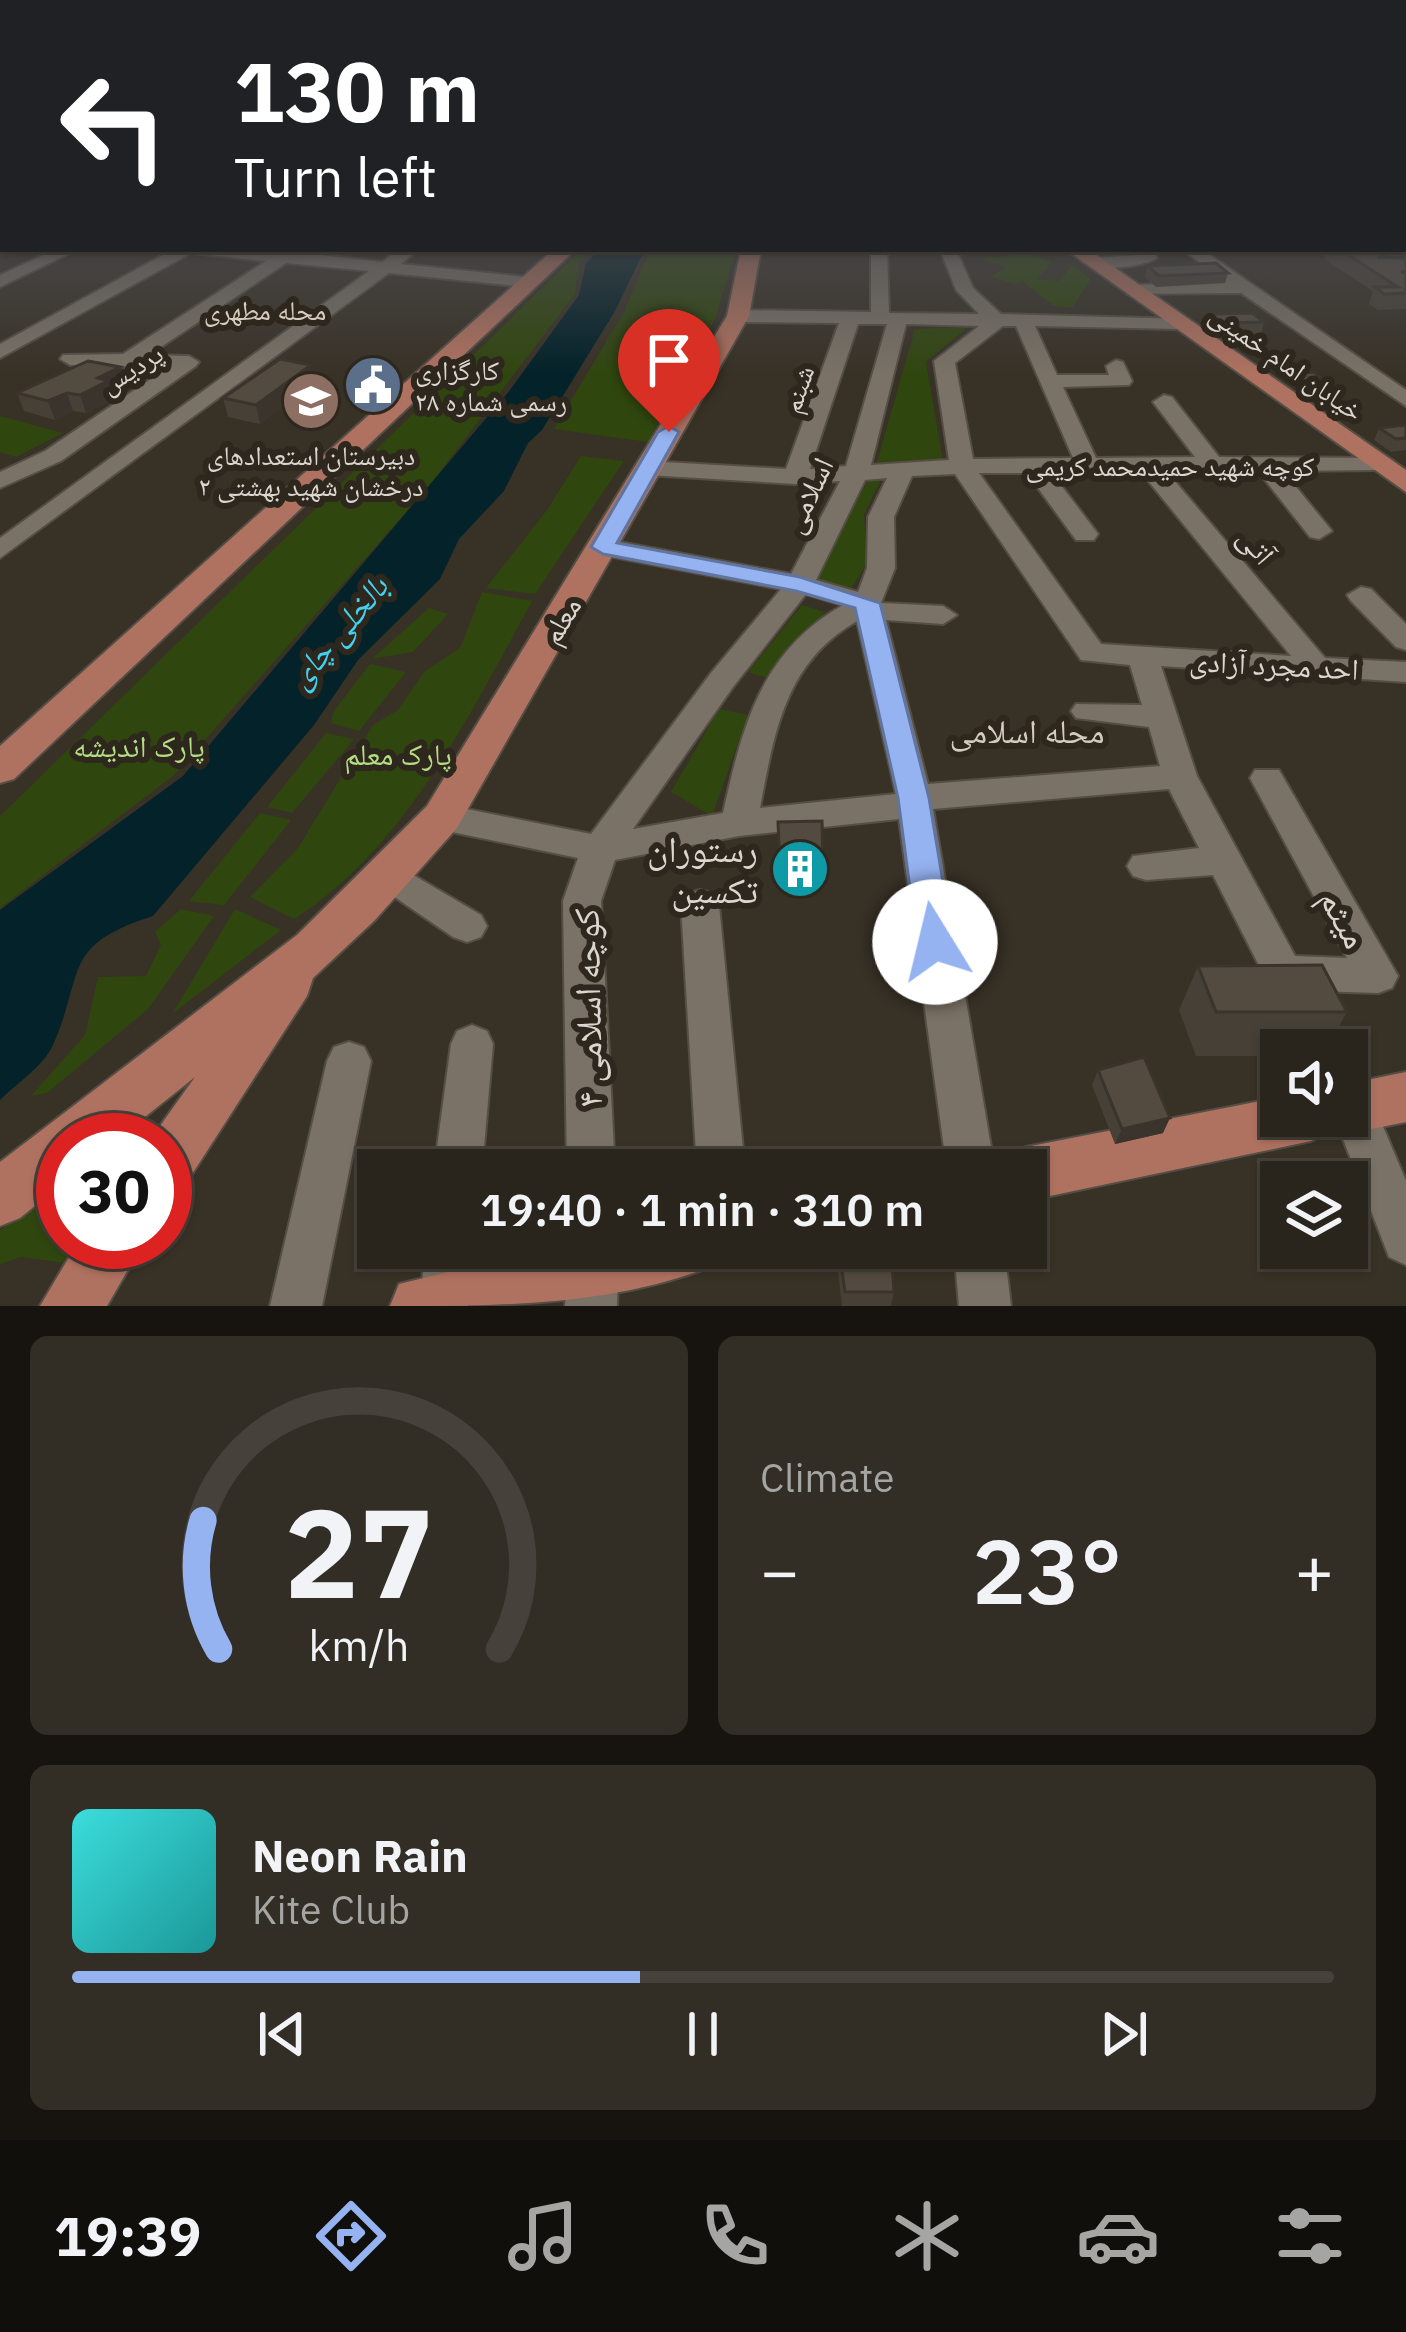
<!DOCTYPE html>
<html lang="en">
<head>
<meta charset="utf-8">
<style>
  :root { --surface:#2a251c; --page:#322d25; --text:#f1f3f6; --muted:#a5a5a3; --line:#46423b; --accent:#95b2f1 }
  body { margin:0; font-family:"IBM Plex Sans","Noto Naskh Arabic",sans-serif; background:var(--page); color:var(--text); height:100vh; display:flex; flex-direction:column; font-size:45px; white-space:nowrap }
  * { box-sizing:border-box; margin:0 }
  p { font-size:39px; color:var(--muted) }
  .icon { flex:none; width:66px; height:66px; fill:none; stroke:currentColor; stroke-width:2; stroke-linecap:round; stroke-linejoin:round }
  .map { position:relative; height:1306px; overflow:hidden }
  .sheet { display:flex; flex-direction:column; gap:30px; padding:30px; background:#17140f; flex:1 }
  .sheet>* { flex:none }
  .guide { position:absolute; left:0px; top:0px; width:1407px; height:252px; box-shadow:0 3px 9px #0004,0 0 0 3px var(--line); background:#202124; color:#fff; overflow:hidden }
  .controls { position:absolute; left:1260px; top:1029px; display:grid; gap:24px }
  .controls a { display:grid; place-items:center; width:108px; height:108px; border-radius:0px; background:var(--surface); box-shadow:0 3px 9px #0004,0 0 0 3px var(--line); font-size:60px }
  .speed { position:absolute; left:36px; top:1113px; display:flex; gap:24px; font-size:60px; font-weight:700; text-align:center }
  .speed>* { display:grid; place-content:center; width:156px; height:156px; border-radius:50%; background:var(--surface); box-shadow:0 3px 9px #0004,0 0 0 3px var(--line); line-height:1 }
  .speed .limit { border:18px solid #d22; background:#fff; color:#111 }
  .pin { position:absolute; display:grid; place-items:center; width:102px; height:102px; color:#fff; margin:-123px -51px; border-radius:50% 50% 50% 0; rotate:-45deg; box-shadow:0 0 12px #0007 }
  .pin .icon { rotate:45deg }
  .me { position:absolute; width:132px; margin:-66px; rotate:351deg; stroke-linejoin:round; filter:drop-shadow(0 0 9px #0008) }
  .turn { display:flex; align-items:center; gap:42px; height:252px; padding:0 36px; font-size:54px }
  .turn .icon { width:156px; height:156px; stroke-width:2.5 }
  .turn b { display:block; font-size:84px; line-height:102px }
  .big { font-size:90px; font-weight:600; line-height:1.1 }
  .sheet .card { flex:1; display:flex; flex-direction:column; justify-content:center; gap:18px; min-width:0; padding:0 42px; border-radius:18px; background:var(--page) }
  .sheet .dial { align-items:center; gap:0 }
  .dial svg { height:312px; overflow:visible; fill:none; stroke:var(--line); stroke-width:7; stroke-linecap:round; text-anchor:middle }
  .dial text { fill:var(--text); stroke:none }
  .song { display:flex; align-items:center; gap:36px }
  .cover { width:144px; height:144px; border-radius:18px; background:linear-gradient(135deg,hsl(180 70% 55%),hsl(180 70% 35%)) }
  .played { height:12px; border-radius:6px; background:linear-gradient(90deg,var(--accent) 45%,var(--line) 45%) }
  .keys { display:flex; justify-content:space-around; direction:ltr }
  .heat { display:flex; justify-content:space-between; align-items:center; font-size:66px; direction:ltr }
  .sheet .tiles { flex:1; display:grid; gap:30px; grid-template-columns:1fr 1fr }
  .card:last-child { grid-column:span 2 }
  .trip { position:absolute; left:357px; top:1149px; width:690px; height:120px; border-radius:0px; background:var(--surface); box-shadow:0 3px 9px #0004,0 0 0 3px var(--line); font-weight:600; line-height:120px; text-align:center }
  .tab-bar { display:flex; height:192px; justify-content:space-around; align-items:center; background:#110f0b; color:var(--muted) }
  .tab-bar .icon { width:84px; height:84px }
  .tab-bar .selected { color:var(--accent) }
  .tab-bar b { font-size:54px; color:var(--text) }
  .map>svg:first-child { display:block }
</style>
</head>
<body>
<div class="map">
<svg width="1406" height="1306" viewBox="0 0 1406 1306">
  <rect width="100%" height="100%" fill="#383126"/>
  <g fill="#30460f">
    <polygon points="582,249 594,249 579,263 575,294 429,486 174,775 0,908 0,816"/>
    <polygon points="650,249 736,249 715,319 648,442 554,429 624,312"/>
    <polygon points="1031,254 1052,262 1037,279 1059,281 1072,265 1091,279 1072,308 1054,306 1022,281 1016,284 990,277 1007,267 978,259"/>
    <polygon points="968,327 926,362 943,461 877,462 915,329"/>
    <polygon points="0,416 63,433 16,457 0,452"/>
    <polygon points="581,456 624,461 535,594 486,588 547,510"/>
    <polygon points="881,479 864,515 867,563 850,590 813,578 868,481"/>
    <path d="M482,592L532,601C470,714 405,849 294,919L250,897L298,848L373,725L398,710L424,672L460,648Z"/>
    <polygon points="802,605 825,612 772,680 748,672"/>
    <polygon points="429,608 448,614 413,652 372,659"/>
    <polygon points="370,664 406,672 359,731 331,723 334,711"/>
    <polygon points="719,709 748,715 712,816 671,792"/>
    <polygon points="326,733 354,739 292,813 267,807"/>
    <polygon points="260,813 291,820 224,905 189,901"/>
    <polygon points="181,909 214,916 148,1009 47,1093 31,1096 85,1035 98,977 146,976 161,945 155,932"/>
    <polygon points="235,909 281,930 172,1014"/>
    <polygon points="63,1173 63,1242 96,1242 67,1263 21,1257 0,1264 0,1231"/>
  </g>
  <path fill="#032229" d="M600,249H645L615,311L542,430L528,443L504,491L459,539L440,579L358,660L314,725L153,916C59,946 86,973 52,1047C43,1066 15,1085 0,1100V910L183,776L510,390L579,295L586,263Z"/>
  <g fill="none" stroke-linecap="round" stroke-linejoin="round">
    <defs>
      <g id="minor">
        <polygon points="1404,203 1406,204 1406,214 1404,213"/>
        <polygon points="3,224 3,234 0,235 0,225"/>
        <polygon points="57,249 78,249 0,287 0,275"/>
        <polygon points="174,249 285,251 382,262 400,249 419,249 401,264 526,277 535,282 526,287 389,273 0,558 0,538 369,271 286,263 149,355 189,356 199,362 196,366 61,461 0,488 0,472 45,451 167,368 70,365 60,359 63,355 123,354 266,261 191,253 0,358 0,344"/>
        <path d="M871,249H887L889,313L979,314L956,290L940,249H956L973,288L1001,314L1186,319L1189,323L1179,329L1035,326L1057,375H1109L1106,366L1116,360L1123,362L1132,381L1129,385L1063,387L1096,458L1195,457L1153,402L1164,395L1172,397L1219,457L1386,458L1390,463L1378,470L1283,471L1332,531L1319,539L1310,537L1258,471L1167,472L1325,658L1406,662V682L1161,666L1197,776L1295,956L1347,958L1250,778L1255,770H1279L1398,976L1392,988L1378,993L1314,991L1346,1050H1302L1213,875L1146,880L1133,876L1127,866L1133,856L1199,848L1169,789L933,809L995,1170H947L899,819L739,836L615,860L601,901L615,1170H567L563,901L578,858L442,830L429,826L424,817L429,808L442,804L591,834L711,673L781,589L603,555L590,547L603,539L791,574L840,481L795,484L647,475L635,468L647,461L786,469L839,323L738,322L729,316L738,310L871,312ZM858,324H887L846,466L810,469ZM906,324L979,326L934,361L949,460L871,465ZM1003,326H1016L1073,458L973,459L955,363ZM1051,472H1141L1291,656L1101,644L979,473H1027L1076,540H1094L1098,534ZM955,474L1081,660L1130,665L1142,705L1076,704L1071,711L1076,718L1149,727L1160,766L928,784L886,620L943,624L957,615L943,606L881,603L895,568L894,517L912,476ZM887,478L868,517L867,568L858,592L816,580L865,480ZM806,594L843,605C761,651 742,727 723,813L633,829L733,687ZM857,621L896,794L760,808C774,733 785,662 857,621Z"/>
        <polygon points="1182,249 1201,249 1406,390 1406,406 1241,293 1127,294 1127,286 1133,285 1226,282"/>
        <path d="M1155,254L1157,258C1142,267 1102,272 1086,263L1095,258Z"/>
        <polygon points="1361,587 1371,589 1406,624 1406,650 1396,647 1351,601 1347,595"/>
        <polygon points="393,863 481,915 487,926 481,937 467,942 453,937 380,887 374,877 380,867"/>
        <polygon points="700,890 714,894 719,905 745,1170 697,1170 681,905 686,894"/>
        <polygon points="472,1025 487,1031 493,1044 482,1170 434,1170 451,1044 457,1031"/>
        <polygon points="349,1042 364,1047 371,1061 322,1306 270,1306 327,1061 334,1047"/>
        <polygon points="1347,1073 1363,1079 1406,1181 1406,1265 1389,1257 1334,1116 1347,1116"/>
        <polygon points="425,1248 475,1248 468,1306 420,1306"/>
        <polygon points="569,1248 619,1248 617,1306 565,1306"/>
        <polygon points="954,1248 1004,1248 1011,1306 959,1306"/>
      </g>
      <g id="major">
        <polygon points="554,249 576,249 14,779 0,783 0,746"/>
        <polygon points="741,249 761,249 749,316 457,828 375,920 313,978 307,996 185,1185 165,1193 165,1140 150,1140 195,1077 116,1140 63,1140 63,1183 20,1218 0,1226 0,1162 297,935 427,806 727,316"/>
        <polygon points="1065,249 1088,249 1406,470 1406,492"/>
        <polygon points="1406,1072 1406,1122 1347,1134 1333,1129 1311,1141 1026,1201 1026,1170 999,1170 1006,1155 1026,1147 1281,1097 1281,1116 1347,1116 1347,1084"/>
        <polygon points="78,1242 144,1242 107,1306 40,1306"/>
        <path d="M546,1248H714L705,1269C604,1306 497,1306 390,1306L399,1284Z"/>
      </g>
    </defs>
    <use href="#minor" stroke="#544e45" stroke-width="4"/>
    <use href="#major" stroke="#544e45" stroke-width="4"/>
    <use href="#minor" fill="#7a7266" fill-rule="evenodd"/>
    <use href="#major" fill="#b07260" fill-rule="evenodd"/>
  </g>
  <g fill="#474036">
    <polygon points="1404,246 1406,247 1404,258 1406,258 1406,309 1378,310 1369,304 1373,291 1324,259 1328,249 1404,249"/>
    <polygon points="1148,266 1228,273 1225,283 1156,287 1145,277"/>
    <polygon points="1211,314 1264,322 1261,334 1220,334 1208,325"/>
    <polygon points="396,372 398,384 387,393 347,387 345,375"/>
    <polygon points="1290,374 1324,380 1321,386 1299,387 1288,380"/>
    <polygon points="314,382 260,424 228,417 223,398"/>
    <polygon points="126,385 111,392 114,399 86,413 73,411 55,420 24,411 17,393"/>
    <polygon points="1406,425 1406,450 1391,452 1374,440 1379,428"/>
    <polygon points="778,822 823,866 822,881 779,882"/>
    <polygon points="1198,966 1347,1012 1326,1050 1281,1050 1281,1056 1196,1056 1179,1010"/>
    <polygon points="1098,1070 1163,1133 1115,1144 1092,1085"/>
    <polygon points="840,1257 894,1292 891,1306 842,1306 838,1271"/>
  </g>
  <g fill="#3a342c">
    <polygon points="990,249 1026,249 1025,253 989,255"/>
    <polygon points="1124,249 1154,249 1154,252 1107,255 1108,250"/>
    <polygon points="311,365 314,382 260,424 256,405"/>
    <polygon points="120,367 126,385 111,392 114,399 86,413 80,395 98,378"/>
    <polygon points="396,372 398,384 387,393 385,381"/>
    <polygon points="67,393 73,411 55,420 48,401"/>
    <polygon points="1170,1118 1163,1133 1115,1144 1122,1129"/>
  </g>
  <g fill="#534b3f" stroke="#3a342c" stroke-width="3">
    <polygon points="1339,249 1376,249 1387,256 1377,257 1406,258 1406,272 1401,272 1406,273 1406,293 1384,294 1375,287 1398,287"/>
    <polygon points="1216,263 1228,273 1159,276 1148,266"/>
    <polygon points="1252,313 1264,322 1223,323 1211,314"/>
    <polygon points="280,359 311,365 256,405 223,398"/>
    <polygon points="88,361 120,367 98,378 108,381 80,395 67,393 48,401 17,393"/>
    <polygon points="360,366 396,372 385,381 345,375"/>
    <polygon points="1314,372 1324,380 1301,381 1290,374"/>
    <polygon points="1406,425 1406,438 1396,439 1379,428"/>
    <polygon points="822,821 823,866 780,866 778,822"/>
    <polygon points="1322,965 1347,1012 1216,1012 1198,966"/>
    <polygon points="1144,1057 1170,1118 1122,1129 1098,1070"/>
    <polygon points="885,1248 891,1248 894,1292 845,1292 840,1257"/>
  </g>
  <linearGradient id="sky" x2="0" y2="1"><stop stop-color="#1f1b15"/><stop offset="0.51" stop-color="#4d4e52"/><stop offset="1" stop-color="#4d4e52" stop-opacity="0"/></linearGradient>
  <rect width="1406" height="376" fill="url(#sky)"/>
  <polygon fill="#95b2f1" stroke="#61749d" stroke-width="3" points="669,426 679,432 617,543 800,577 880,603 929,798 953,942 948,952 935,956 923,952 917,942 898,798 855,608 796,591 603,554 591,547 658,432"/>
  <defs>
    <symbol id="civic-disc" viewBox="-11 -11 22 22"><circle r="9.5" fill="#5c6f8a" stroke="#2e271d"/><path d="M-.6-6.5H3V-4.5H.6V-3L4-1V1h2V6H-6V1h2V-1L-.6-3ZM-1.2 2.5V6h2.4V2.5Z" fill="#fff"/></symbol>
    <symbol id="school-disc" viewBox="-11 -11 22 22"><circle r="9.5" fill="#8d6e63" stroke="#2e271d"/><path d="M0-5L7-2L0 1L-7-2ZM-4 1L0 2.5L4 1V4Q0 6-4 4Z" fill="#fff"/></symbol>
    <symbol id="building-disc" viewBox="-11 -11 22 22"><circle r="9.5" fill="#0f9aa8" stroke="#2e271d"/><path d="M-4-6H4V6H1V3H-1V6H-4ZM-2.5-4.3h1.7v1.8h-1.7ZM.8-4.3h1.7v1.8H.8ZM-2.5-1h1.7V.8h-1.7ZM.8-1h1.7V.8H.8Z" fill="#fff"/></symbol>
  </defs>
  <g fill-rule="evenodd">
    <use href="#civic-disc" x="340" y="352" width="66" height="66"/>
    <use href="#school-disc" x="278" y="368" width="66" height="66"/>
    <use href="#building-disc" x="767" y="836" width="66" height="66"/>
  </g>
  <g text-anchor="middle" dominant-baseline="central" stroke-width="12" stroke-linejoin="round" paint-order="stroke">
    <g font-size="27" fill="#d5ccbe" stroke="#2e271d">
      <text x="265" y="309">محله مطهری</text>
    </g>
    <g font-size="27" fill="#dbd6cf" stroke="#2e271d">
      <text transform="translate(1287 362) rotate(35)">خیابان امام خمینی</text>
      <text transform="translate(131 368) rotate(-32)">پردیس</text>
      <text transform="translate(797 389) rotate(-71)">شبنم</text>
      <text x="1170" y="465">کوچه شهید حمیدمحمد کریمی</text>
    </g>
    <g font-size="27" fill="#dbd6cf" stroke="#2e271d" text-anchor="start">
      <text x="415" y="369">کارگزاری<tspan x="415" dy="31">رسمی شماره ۲۸</tspan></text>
      <text x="311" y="454" text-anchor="middle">دبیرستان استعدادهای<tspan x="311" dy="31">درخشان شهید بهشتی ۲</tspan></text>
    </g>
    <g font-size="30" fill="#dbd6cf" stroke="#2e271d">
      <text transform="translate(807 495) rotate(-65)">اسلامی</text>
      <text transform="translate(1257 545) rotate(50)">آتی</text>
      <text transform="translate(560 620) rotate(-59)">معلم</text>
      <text transform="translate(1274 664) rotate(3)">احد مجرد آزادی</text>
    </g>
    <g font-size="30" fill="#b4de83" stroke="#2e271d">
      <text x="139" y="745">پارک اندیشه</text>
      <text x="398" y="753">پارک معلم</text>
    </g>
    <g font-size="33" font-style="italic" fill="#41d2f1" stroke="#2e271d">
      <text transform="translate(337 631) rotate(-50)">بالخلی چای</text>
    </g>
    <g font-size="33" fill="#d5ccbe" stroke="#2e271d">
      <text x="1027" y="730">محله اسلامی</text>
    </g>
    <g font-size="36" fill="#dbd6cf" stroke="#2e271d" text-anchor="end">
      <text x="758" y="848">رستوران<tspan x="758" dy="41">تکسین</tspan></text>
    </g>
    <g font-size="36" fill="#dbd6cf" stroke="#2e271d">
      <text transform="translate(1345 918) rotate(61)">میثم</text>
      <text transform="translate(587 1008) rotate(-91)">کوچه اسلامی ۴</text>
    </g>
  </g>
</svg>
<div class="controls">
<a><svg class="icon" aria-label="sound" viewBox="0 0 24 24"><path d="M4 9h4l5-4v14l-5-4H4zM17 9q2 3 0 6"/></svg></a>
<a><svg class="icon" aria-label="layers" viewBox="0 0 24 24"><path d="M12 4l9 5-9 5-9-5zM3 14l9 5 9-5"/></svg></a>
</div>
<div class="speed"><div class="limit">30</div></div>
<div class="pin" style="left:669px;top:432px;background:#d93025"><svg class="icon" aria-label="arrive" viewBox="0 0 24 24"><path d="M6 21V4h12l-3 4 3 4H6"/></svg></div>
<svg class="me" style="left:935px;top:942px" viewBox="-20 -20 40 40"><circle r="19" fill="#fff"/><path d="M0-13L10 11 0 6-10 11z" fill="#95b2f1"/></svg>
<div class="trip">19:40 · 1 min · 310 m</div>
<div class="guide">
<div class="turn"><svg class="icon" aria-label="left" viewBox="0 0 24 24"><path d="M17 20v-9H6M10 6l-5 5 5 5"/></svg><div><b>130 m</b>Turn left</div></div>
</div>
</div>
<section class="sheet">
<div class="tiles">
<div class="card dial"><svg viewBox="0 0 100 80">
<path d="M14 69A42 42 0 1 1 86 69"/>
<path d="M14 69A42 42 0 0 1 10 36" stroke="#95b2f1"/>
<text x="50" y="56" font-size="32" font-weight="700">27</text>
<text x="50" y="72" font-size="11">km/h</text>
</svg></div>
<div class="card"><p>Climate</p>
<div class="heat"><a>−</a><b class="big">23°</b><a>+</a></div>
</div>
<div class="card">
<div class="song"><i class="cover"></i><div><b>Neon Rain</b><p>Kite Club</p></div></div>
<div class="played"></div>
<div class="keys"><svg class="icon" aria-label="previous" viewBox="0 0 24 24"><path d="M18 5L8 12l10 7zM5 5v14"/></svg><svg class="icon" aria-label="pause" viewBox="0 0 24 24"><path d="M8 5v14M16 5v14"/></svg><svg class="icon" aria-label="next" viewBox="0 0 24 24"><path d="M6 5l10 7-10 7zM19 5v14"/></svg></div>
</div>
</div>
</section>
<nav class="tab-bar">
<b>19:39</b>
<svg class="icon selected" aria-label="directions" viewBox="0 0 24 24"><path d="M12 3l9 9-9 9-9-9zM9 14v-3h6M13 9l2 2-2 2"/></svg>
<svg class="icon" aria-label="music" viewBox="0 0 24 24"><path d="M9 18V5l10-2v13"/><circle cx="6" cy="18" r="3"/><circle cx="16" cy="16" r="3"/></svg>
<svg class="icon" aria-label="phone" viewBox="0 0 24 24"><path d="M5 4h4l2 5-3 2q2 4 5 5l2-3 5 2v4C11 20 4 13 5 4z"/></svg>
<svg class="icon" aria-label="climate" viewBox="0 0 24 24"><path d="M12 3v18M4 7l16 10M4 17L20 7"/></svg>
<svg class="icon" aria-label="car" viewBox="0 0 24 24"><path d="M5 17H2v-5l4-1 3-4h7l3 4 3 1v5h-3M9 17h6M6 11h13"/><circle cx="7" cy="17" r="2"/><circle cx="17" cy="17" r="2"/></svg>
<svg class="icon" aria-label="filters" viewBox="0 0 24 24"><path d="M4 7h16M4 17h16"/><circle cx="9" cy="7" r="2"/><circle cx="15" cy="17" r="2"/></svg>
</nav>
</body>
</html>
